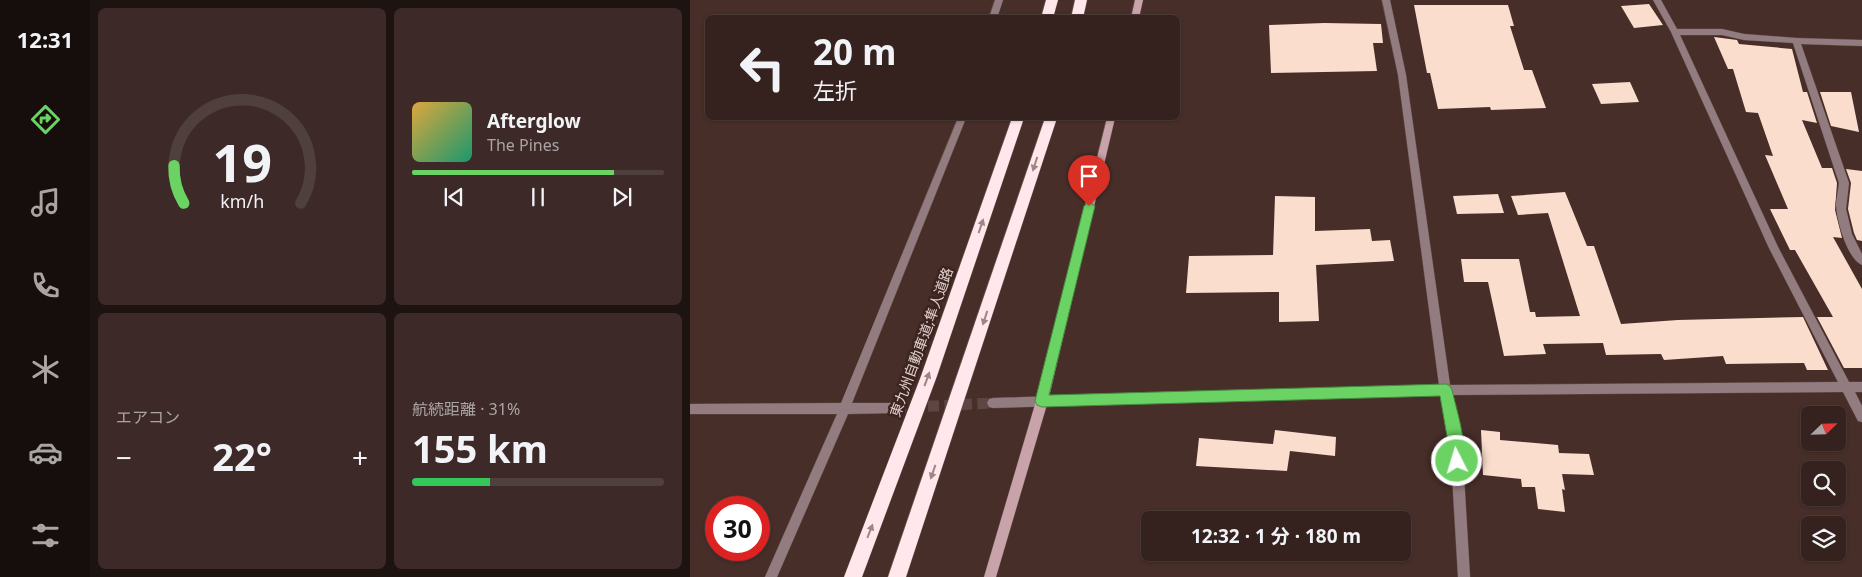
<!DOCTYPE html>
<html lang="ja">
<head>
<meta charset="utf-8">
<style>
  :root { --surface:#35221f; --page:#3d2a28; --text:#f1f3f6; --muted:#aaa4a4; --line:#4f3f3d; --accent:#6ad363 }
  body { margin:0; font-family:"Noto Sans","Noto Sans JP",sans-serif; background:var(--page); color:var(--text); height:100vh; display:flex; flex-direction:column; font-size:19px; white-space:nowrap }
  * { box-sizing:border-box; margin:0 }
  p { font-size:16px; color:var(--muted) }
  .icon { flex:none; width:28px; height:28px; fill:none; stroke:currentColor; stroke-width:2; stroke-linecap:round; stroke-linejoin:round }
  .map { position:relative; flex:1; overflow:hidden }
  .drawer { display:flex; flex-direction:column; gap:8px; padding:8px; background:#1d1311; width:600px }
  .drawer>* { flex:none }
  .banner { position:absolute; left:15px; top:15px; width:475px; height:105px; border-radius:8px; box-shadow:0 1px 4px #0004,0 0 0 1px var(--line); background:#35221f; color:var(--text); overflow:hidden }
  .needle { width:32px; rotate:67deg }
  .controls { position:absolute; left:1111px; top:406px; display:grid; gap:10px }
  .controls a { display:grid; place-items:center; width:45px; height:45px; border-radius:8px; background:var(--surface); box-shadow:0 1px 4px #0004,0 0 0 1px var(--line); font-size:25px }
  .speed { position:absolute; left:15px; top:496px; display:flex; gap:10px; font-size:25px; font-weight:700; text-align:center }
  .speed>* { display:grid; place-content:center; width:65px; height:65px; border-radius:50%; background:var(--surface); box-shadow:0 1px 4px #0004,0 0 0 1px var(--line); line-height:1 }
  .speed .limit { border:8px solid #d22; background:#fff; color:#111 }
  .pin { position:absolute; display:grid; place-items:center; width:42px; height:42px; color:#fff; margin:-51px -21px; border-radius:50% 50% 50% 0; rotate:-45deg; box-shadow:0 0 5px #0007 }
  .pin .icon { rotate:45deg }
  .me { position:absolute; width:55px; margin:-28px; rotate:355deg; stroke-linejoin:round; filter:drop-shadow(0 0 4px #0008) }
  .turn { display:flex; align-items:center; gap:18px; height:105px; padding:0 25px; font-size:22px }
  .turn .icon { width:65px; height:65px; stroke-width:2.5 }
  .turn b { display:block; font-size:35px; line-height:42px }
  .big { font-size:38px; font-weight:700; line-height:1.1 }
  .drawer .card { flex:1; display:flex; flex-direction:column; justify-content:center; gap:8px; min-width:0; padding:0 18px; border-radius:8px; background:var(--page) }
  .drawer .dial { align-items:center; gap:0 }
  .dial svg { height:130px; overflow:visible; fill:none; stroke:var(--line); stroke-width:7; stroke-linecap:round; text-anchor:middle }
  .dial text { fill:var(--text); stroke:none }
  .song { display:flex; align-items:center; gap:15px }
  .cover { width:60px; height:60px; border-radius:8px; background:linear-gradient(135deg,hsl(40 70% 55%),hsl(160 70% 35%)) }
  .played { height:5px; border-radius:2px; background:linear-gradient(90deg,var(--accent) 80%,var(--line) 80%) }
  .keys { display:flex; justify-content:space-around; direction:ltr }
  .heat { display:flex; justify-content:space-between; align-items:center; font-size:28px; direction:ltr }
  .charge { height:8px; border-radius:4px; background:linear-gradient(90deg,#34c759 31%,var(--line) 0) }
  .drawer .tiles { flex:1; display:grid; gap:8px; grid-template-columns:repeat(2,1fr) }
  .trip { position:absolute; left:451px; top:511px; width:270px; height:50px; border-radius:8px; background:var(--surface); box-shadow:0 1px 4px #0004,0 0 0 1px var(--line); font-weight:700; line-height:50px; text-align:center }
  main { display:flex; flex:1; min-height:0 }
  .tabs { display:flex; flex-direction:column; width:90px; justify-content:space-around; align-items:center; background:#150e0c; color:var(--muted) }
  .tabs .icon { width:35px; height:35px }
  .tabs .current { color:var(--accent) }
  .tabs b { font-size:22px; color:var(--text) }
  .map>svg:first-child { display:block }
</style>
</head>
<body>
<main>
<nav class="tabs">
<b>12:31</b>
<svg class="icon current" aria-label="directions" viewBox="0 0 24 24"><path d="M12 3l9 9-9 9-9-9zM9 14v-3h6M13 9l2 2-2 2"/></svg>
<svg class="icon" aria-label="music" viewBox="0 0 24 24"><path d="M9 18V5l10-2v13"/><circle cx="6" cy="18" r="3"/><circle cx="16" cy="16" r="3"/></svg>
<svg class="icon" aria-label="phone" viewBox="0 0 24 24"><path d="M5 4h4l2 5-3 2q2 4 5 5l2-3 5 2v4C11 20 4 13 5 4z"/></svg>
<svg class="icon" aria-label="climate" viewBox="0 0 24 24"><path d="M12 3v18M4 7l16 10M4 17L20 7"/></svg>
<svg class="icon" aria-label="car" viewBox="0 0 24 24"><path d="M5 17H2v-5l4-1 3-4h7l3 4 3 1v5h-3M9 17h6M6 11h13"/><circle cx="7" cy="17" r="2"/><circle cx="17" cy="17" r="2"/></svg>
<svg class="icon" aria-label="filters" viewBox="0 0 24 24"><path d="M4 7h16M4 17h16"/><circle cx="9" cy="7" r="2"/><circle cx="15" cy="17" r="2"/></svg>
</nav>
<section class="drawer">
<div class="tiles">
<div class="card dial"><svg viewBox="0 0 100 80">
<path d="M14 69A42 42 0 1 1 86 69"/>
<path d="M14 69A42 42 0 0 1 8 46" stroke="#6ad363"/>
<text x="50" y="56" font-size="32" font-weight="700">19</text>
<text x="50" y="72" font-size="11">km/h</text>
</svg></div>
<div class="card">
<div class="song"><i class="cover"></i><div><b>Afterglow</b><p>The Pines</p></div></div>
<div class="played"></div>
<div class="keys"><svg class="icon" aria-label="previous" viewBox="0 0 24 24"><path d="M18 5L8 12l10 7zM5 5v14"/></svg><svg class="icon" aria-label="pause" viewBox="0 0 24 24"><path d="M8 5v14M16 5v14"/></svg><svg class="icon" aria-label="next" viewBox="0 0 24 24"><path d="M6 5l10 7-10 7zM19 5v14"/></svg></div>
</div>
<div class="card"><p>エアコン</p>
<div class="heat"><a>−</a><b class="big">22°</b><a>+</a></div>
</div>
<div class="card"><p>航続距離 · 31%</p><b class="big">155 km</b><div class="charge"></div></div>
</div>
</section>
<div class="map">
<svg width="1172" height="577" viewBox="0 0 1172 577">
  <rect width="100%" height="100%" fill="#472e29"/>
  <g fill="#faddcc">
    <polygon points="959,4 973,25 944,28 931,6"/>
    <polygon points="724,5 818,5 824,26 820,26 834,70 842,70 856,108 801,110 800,107 748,109 740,73 737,73"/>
    <polygon points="634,23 691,24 693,43 683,43 687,71 581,73 579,25"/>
    <polygon points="1024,37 1047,40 1049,44 1102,49 1113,92 1117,92 1127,123 1112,120 1132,168 1142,168 1147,183 1145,210 1152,238 1143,237 1172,289 1172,368 1154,368 1127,317 1143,317 1105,250 1100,250 1080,209 1098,209 1075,155 1083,156 1068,113 1056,112 1043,69 1038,69"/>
    <polygon points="940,82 949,102 911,104 902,84"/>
    <polygon points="1130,92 1161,92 1169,132 1141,126"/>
    <polygon points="1156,169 1172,171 1172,241 1167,240 1164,233 1158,209 1161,183"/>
    <polygon points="875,192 897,246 904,246 931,324 988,320 1113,317 1138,370 1117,370 1114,363 1036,364 1033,356 974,360 971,354 916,355 913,343 853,344 856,354 814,356 798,282 774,282 771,259 829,259 840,312 845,312 846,317 890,316 858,213 828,215 821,196"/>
    <polygon points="808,194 814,213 767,214 763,196"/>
    <polygon points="585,196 625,197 625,231 680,229 682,241 700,240 704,261 626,265 629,321 589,322 589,292 496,293 499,256 583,255"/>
    <polygon points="585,430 646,437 645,456 600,451 597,471 506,466 509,438 583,444"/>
    <polygon points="791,430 810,432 810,440 868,445 869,453 899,454 904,475 872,474 875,490 872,489 875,512 848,509 845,487 832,487 831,479 793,475"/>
  </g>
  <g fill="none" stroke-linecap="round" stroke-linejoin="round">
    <polyline stroke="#5e4642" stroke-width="11" stroke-dasharray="11 5.5" stroke-linecap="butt" points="205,408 303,403"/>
    <defs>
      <g id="street">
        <polygon points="305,0 313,0 307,18 299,18"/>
        <path d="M692,0H700L716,75L760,385L1148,382L1079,248L981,32L963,0H971L987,29H1032L1054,34L1106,38L1172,40V46L1111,44L1159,183L1156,209L1162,234L1172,254V265C1157,259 1146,218 1146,203C1147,197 1148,190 1149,183L1103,43L1054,40L1032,35H990L1088,247L1159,382H1172V392H1165L1172,406V422L1168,421L1153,392L762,395L772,441L780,577H768L760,441L751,395L303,408L299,407L297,403L299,399L303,398L749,385L708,75Z"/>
        <polygon points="268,118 276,118 162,403 205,403 209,404 211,408 209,412 205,413 158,414 87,577 75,577 147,414 0,414 0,404 151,403"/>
      </g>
      <g id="secondary">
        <polygon points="445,0 453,0 449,18 441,18"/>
        <polygon points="417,118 425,118 358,401 306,577 294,577 346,401"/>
      </g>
      <g id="highway">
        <polygon points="356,0 368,0 363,18 351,18"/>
        <polygon points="385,0 397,0 393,18 381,18"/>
        <polygon points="322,118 334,118 247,376 172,577 154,577 231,376"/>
        <polygon points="355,118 367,118 216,577 198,577"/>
      </g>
    </defs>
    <use href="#street" stroke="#634b47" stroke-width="1"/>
    <use href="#secondary" stroke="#634b47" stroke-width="1"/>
    <use href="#highway" stroke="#634b47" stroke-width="1"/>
    <use href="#street" fill="#937c7f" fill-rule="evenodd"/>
    <use href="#secondary" fill="#c8a3a9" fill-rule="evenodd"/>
    <use href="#highway" fill="#ffe7eb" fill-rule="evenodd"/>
  </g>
  <defs><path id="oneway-solid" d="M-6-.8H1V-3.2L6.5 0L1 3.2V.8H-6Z" transform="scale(1.25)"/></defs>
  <g fill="#9e8686">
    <use href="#oneway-solid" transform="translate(345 164) rotate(108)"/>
    <use href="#oneway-solid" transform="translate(291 226) rotate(-71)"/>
    <use href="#oneway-solid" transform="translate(295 318) rotate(108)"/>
    <use href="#oneway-solid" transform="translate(237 379) rotate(-70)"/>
    <use href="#oneway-solid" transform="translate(243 472) rotate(109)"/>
    <use href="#oneway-solid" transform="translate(180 531) rotate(-69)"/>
  </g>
  <path fill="#6ad363" stroke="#458940" d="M399,202L405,206L359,395L756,384L760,386L762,390C766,408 779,448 772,465L767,467L762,465L750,396L352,407L347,405L345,401L394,206Z"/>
  <g text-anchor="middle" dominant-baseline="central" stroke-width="5" stroke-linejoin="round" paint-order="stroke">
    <g font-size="14" fill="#e2d1ce" stroke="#3c2420">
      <text transform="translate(231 342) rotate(-70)">東九州自動車道;隼人道路</text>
    </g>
  </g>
</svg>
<div class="controls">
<a><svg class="needle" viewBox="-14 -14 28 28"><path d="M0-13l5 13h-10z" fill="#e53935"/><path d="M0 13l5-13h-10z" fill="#aaa4a4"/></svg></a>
<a><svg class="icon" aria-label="search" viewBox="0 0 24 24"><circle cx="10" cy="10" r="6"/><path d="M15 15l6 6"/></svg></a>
<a><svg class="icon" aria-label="layers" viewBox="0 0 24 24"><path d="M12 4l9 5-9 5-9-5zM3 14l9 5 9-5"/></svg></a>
</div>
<div class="speed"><div class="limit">30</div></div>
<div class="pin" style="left:399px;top:206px;background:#d93025"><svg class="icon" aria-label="arrive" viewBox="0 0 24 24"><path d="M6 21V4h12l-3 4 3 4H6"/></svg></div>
<svg class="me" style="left:767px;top:461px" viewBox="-20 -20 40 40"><circle r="17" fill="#6ad363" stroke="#fff" stroke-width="3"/><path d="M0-11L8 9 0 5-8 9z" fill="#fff"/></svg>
<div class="trip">12:32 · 1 分 · 180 m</div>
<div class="banner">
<div class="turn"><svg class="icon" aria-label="left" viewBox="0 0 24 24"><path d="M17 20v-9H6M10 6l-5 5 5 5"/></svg><div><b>20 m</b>左折</div></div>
</div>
</div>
</main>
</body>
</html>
